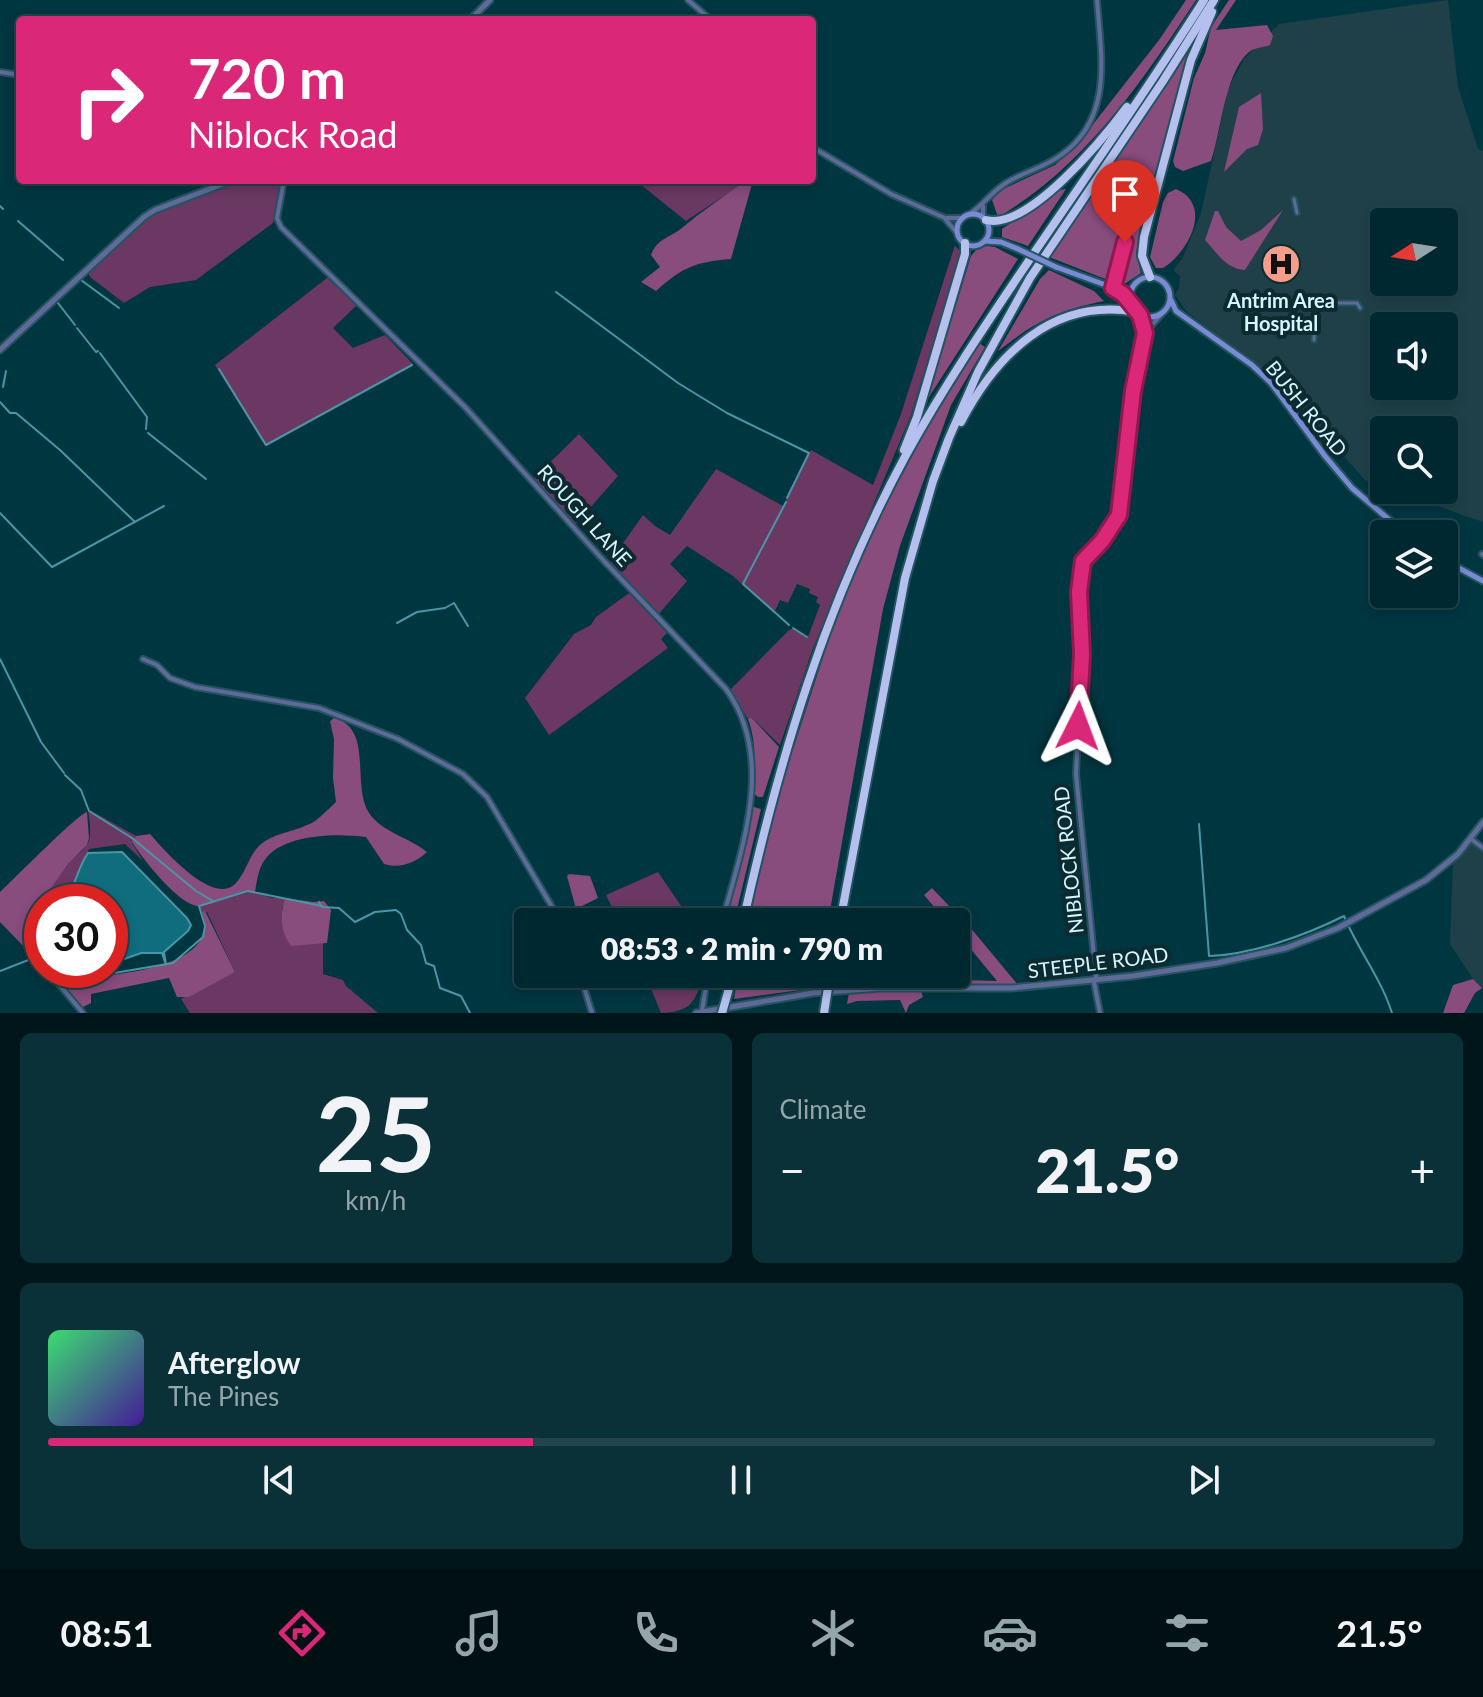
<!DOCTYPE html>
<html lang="en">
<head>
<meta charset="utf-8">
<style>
  :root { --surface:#002830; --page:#0a3038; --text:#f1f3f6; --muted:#95a6ab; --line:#22444c; --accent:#db2777 }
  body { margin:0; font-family:Lato,sans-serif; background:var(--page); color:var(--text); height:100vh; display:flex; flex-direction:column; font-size:30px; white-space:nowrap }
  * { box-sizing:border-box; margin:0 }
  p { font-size:26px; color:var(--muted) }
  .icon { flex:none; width:44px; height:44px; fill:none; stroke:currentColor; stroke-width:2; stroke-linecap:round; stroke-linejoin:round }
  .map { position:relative; height:1013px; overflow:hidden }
  .sheet { display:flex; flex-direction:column; gap:20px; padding:20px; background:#00161a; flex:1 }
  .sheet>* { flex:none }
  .banner { position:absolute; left:16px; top:16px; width:800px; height:168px; border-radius:8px; box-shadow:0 4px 12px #0003,0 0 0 2px var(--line); background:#db2777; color:#fff; overflow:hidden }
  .needle { width:52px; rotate:258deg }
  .buttons { position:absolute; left:1370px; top:208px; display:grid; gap:16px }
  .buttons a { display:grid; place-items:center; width:88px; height:88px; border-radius:8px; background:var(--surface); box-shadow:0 4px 12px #0003,0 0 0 2px var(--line); font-size:40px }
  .speed { position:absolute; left:24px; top:884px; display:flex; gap:16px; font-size:40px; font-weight:700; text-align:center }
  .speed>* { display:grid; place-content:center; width:104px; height:104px; border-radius:50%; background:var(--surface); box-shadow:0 4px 12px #0003,0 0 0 2px var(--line); line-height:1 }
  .speed .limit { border:12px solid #d22; background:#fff; color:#111 }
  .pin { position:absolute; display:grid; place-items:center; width:68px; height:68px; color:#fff; margin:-82px -34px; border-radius:50% 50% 50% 0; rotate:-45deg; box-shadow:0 0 8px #0007 }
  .pin .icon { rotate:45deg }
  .me { position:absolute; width:88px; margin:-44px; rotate:3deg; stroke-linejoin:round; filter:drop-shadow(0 0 6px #0008) }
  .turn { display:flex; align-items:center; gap:28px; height:168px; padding:0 40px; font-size:36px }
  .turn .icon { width:104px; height:104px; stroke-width:2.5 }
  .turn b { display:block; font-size:56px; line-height:68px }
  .big { font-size:60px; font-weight:800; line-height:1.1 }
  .sheet .tile { flex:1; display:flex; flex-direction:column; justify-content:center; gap:12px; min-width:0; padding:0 28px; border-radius:12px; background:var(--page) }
  .sheet .dial { align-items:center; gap:0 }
  .dial b { font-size:104px; line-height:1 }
  .song { display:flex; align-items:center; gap:24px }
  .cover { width:96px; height:96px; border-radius:12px; background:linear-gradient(135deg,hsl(140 70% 55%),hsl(260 70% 35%)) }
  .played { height:8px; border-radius:4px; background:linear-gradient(90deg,var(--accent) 35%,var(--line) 35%) }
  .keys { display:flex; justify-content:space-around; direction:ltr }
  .heat { display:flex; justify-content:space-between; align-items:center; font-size:44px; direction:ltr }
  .sheet .tiles { flex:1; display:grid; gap:20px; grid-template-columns:1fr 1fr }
  .tile:last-child { grid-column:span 2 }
  .trip { position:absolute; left:514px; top:908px; width:456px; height:80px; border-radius:8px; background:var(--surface); box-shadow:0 4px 12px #0003,0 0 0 2px var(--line); font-weight:800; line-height:80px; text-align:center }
  .menu { display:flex; height:128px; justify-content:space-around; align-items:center; background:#001013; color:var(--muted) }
  .menu .icon { width:56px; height:56px }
  .menu .active { color:var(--accent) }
  .menu b { font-size:36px; color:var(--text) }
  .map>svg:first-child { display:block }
</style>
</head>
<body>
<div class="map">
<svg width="1483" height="1013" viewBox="0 0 1483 1013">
  <rect width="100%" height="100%" fill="#003640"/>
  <g fill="#1f4048" fill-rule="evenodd">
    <path d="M1448,0L1458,87L1478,149L1483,151V522L1392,490H1444V430H1384V487L1365,480L1275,379L1187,312L1175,295L1179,288L1180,276L1173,270L1183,257L1201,213L1228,89L1244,59L1279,24ZM1384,222H1444V282H1384ZM1384,326H1444V386H1384Z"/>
    <polygon points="1470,843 1483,852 1483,989 1473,979 1450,944 1453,861"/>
  </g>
  <g fill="#6a3862">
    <polygon points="239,180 281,180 273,223 196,280 150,287 124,303 90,277 88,272 158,210"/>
    <polygon points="635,180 743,180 745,182 686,221"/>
    <polygon points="955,245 960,252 957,265 911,415 813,648 780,745 751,717 748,719 730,690 788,631 793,628 808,637 820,605 816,602 818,597 809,593 810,589 797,584 788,603 780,600 774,613 733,576 687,546 670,564 687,581 658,615 609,563 643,515 655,526 670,535 716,469 783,506 811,450 873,485 901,414"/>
    <polygon points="327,278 357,305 333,328 353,348 385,335 413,364 265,446 215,365"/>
    <polygon points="579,434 618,476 574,526 534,478"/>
    <polygon points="629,593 667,633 661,639 668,648 549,735 525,698 574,634 591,625 596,617"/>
    <path d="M88,809L136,836L132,843L143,861L125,844L89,849C87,855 82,861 80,867C74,886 76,887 60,902H42V933H39L42,938L37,944C36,943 31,935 30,933C27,916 58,876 69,863C74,857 82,852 87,845C93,836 89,819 88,809Z"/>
    <polygon points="658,872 692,922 619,922 606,895"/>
    <polygon points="253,891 272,898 285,898 282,910 301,944 323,943 323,974 343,980 346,986 378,1013 190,1013 181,999 235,972 207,912 202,912 199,906"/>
    <path d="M645,974H703C696,1001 692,1012 661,1013Z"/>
  </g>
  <g fill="#884c7d">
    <path d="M1186,0H1196C1142,82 1084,167 998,217L992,200L1001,190L1055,165L1076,146L1159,40Z"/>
    <path d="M1229,0H1236L1216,30L1267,25L1273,36L1270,45C1265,47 1256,48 1252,50C1225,67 1221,134 1211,161L1183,171L1175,167L1173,161L1194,78L1205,53L1211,27Z"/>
    <polygon points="1189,51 1140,227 1136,254 1141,273 1126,283 1118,284 1049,257"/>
    <polygon points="1261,93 1263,129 1258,145 1247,149 1224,172 1239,107"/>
    <path d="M744,180H752V184L731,259C695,262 683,267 656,291L641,282L660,267L651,255C657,238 672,237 683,227C702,211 723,197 744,182Z"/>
    <polygon points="1066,189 1028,246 1002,237 1002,229 1059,190"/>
    <path d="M1176,189C1214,205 1188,253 1163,268H1156L1150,257L1163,202L1168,193Z"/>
    <path d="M1283,210L1245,270C1226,269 1217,253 1205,240L1215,211H1218L1226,227L1241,241L1261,230Z"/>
    <polygon points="987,246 995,247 1018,259 927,400 971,256 977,249"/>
    <path d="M1049,270L1094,291L1104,301C1055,311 1037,321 998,351L1040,279Z"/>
    <polygon points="979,343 985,347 951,405 900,546 883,609 828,922 749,922 769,823 841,602 878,520 933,417"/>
    <path d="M751,717L779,747L763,797H758L753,793C755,767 757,744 748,719Z"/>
    <path d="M334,718C374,728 351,785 369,813C382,832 410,838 427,852C415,863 400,869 384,864L366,837C337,833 281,834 264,861C258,870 257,881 255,892C236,890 219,904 200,906C181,908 142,858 132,842L136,836L150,834C164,850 211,904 234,885C246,874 249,854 261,844C275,833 292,832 307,825C317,822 328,809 336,802L333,778L334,739L330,721Z"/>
    <polygon points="754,807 761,809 734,922 723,922 750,808"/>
    <path d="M87,812L89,838L87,845L68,864L46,895L32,922L30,934L37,944L33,951L29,952L0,922V892C13,880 79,813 87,812Z"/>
    <polygon points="569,874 590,876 598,898 576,909 567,876"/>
    <polygon points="932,888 974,932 1018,985 887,986 886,978 997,981 956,931 956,922 947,922 924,895"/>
    <path d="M285,898L313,902L324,901L331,910L327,943L291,946C280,931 280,916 285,898Z"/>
    <path d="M205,911L235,972L189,997H177L169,978L91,994V1003L81,1008L49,970H64L79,979C114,974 222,969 202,912Z"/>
    <polygon points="738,974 819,974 816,988 734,999"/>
    <polygon points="1473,979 1482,988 1475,993 1464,1013 1443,1013 1453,985"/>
    <polygon points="921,991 923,997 909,1005 906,1013 900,1000 857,1001 847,1004 849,992"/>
  </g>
  <path fill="#0f6d7e" stroke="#4a96a5" stroke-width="2" d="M122,852L187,918L191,925L188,931L164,952L166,965L162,953H141L110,964V902H60C79,884 75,872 88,853Z"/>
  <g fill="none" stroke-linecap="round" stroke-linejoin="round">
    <g stroke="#4a96a5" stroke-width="2">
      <polyline points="0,206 3,209"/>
      <polyline points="18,221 63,260"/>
      <polyline points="81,280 119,308"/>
      <polyline points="556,292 678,383 727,413 809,453 787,498"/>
      <polyline points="58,303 75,325"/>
      <polyline points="77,328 96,352 98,351"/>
      <polyline points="100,353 147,417 146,429"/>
      <polyline points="219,369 266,445 412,365"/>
      <polyline points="3,387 6,371"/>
      <polyline points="0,402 10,413 16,413 60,450 135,522"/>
      <polyline points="148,433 206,479"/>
      <polyline points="786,502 743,584 789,625"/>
      <polyline points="0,513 52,567 164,506"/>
      <polyline points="397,623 417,612 445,608 454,603 468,626"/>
      <polyline points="793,628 807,637"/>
      <polyline points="0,659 41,742 64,773"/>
      <polyline points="65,775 81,790 89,811 132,838 196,891 213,901"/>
      <path d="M1199,824L1209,956C1251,955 1306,935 1344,916C1358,950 1381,978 1392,1013"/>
      <polyline points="319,902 322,907 339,908 355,922 375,912 396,910 401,914 407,930 421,945 426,963 434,966 440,988 461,996 470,1013"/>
      <polyline points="65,970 75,979 79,979 173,963 203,937 205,926 199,906 248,891 322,906"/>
      <polyline points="0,971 36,957"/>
    </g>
    <defs>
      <g id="pedestrian">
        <polyline points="1294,199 1297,213"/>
        <polyline points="1314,340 1315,316 1321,303 1357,303 1360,308"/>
      </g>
      <g id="minor">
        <polyline points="688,0 711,20"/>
        <polyline points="0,72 20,75"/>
        <polyline points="812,147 891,194 945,218 963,218"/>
        <path d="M284,180L277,218L281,227L465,407L604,561L726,689C776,758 742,847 722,922"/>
        <path d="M968,215C983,206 991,192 1006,183C1023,172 1044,168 1061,155C1114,118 1101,55 1097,0"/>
        <polyline points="983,217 983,206"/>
        <polyline points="946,220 958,234"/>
        <polyline points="1113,288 1124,246 1119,178"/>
        <polyline points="1146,331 1161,315"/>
        <polyline points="1429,533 1430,534"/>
        <polyline points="1444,540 1452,543"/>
        <polyline points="1482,554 1483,555"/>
        <polyline points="143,659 157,665 170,678 195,687 319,708 398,739 463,774 487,797 561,922"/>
        <polyline points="1471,839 1483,848"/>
        <polyline points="35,953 42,963"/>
        <polyline points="47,970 83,1013"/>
        <polyline points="580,974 592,1013"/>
        <polyline points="702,1011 708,974"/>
        <polyline points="1100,1013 1094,982 1096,977 1076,774 1082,654 1079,592 1083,561 1102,541 1119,515 1132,394 1145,333 1140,315"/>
      </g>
      <g id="tertiary">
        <polyline points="470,20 490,0"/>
        <polyline points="0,350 144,217 155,210 233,180"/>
        <polyline points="696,1013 813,993 880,988 1012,988 1133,976 1217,963 1286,948 1338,928 1426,880 1458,854 1483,822"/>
      </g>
      <g id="secondary">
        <circle cx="973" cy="230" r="16"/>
        <polyline points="985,241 1001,242 1018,249"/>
        <polyline points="1056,267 1114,288 1130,302"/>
        <circle cx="1150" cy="297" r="20"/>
        <polyline points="1171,300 1176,311 1252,365 1271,383 1325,456 1352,488 1406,534"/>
        <polyline points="1444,560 1483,581"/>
      </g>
      <g id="motorway">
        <path d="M986,220C1028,231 1104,138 1127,107"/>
        <polyline points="1150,277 1142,256 1144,237 1191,60 1212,12"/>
        <path d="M961,422C996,355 1053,297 1136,312"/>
        <polyline points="904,450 917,417 965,254 965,243"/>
        <path d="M743,922C779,759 826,602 906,455C944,386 988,321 1032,256C1090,171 1149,87 1204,0"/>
        <polyline points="840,922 905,578 933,481 949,438 978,372 1030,278 1163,81 1214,0"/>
        <polyline points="728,992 732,974"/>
      </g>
    </defs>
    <use href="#pedestrian" stroke="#22555f" stroke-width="7"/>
    <use href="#minor" stroke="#22555f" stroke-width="8"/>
    <use href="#tertiary" stroke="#22555f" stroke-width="9"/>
    <use href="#secondary" stroke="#22555f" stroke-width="9"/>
    <use href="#motorway" stroke="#22555f" stroke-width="12"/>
    <use href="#pedestrian" stroke="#606a98" stroke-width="3"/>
    <use href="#minor" stroke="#606a98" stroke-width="4"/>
    <use href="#tertiary" stroke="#606a98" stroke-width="5"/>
    <use href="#secondary" stroke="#7b8ad4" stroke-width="5"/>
    <use href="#motorway" stroke="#b5c0ee" stroke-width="8"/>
    <defs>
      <polyline id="secondary-bridge" points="1018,249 1056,267"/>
      <g id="motorway-bridge">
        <polyline points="722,1013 728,992"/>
        <polyline points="824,1013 830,975"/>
      </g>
    </defs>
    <use href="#secondary-bridge" stroke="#22555f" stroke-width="9" stroke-linecap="butt"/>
    <use href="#motorway-bridge" stroke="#22555f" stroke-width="12" stroke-linecap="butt"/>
    <use href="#secondary-bridge" stroke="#7b8ad4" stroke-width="5"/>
    <use href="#motorway-bridge" stroke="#b5c0ee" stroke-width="8"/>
  </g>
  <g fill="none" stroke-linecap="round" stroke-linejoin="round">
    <defs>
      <polyline id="route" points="1078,726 1082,654 1079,592 1083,561 1102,541 1119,515 1133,391 1145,333 1140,315 1123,294 1113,288 1125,242"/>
    </defs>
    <use href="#route" stroke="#8e194d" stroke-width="20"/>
    <use href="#route" stroke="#db2777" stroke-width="14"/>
  </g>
  <defs>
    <symbol id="hospital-disc" viewBox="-11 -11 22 22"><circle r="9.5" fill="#f49e89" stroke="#0c2a30"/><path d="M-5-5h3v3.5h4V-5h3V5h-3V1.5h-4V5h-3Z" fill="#111"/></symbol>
  </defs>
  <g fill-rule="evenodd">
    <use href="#hospital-disc" x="1259" y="242" width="44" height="44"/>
  </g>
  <g text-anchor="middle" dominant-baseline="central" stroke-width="8" stroke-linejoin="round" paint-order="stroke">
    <g font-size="20" font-weight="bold" fill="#d5f7ff" stroke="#0c2a30">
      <text x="1281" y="300">Antrim Area<tspan x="1281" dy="23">Hospital</tspan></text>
    </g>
    <g font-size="20" fill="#d5f7ff" stroke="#0c2a30">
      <text transform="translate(1307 408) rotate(51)">BUSH ROAD</text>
      <text transform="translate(585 515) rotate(48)">ROUGH LANE</text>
      <text transform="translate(1068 860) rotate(-96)">NIBLOCK ROAD</text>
      <text transform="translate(1098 962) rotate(-7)">STEEPLE ROAD</text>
    </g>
  </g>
</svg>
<div class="buttons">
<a><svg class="needle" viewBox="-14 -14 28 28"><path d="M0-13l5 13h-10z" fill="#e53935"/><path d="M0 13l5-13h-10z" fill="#95a6ab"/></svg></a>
<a><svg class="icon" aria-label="sound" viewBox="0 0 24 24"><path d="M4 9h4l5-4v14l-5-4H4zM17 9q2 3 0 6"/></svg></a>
<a><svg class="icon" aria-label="search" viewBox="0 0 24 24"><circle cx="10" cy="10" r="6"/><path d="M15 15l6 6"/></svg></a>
<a><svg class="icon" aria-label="layers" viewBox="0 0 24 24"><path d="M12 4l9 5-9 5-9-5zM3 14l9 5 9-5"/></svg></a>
</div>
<div class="speed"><div class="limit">30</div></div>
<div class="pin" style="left:1125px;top:242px;background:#d93025"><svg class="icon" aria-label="arrive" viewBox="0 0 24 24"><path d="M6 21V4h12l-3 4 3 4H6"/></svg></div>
<svg class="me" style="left:1078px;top:726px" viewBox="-20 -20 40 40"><path d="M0-17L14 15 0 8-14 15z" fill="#db2777" stroke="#fff" stroke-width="4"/></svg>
<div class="trip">08:53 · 2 min · 790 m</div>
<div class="banner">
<div class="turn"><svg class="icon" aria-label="right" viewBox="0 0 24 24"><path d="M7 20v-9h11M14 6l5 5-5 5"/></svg><div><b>720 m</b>Niblock Road</div></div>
</div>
</div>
<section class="sheet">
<div class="tiles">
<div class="tile dial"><b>25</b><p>km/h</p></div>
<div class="tile"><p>Climate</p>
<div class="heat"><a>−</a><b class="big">21.5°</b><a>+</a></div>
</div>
<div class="tile">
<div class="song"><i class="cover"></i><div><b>Afterglow</b><p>The Pines</p></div></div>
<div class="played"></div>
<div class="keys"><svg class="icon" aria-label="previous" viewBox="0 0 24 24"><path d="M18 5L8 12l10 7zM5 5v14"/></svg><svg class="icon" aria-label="pause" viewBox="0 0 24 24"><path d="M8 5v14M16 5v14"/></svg><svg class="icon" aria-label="next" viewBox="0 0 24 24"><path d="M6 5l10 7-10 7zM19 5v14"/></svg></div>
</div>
</div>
</section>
<nav class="menu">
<b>08:51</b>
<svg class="icon active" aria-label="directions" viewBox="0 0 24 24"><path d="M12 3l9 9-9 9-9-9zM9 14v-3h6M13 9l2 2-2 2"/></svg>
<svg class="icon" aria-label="music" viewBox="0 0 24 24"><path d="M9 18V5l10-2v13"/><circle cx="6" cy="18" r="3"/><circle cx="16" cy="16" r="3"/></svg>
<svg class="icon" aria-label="phone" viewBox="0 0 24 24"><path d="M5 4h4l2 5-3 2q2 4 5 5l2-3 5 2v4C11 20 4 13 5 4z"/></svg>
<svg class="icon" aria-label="climate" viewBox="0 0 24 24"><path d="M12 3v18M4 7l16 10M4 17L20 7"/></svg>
<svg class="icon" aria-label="car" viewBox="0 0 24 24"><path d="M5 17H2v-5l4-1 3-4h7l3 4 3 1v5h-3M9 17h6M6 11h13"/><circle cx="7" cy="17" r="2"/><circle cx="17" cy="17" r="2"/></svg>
<svg class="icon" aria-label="filters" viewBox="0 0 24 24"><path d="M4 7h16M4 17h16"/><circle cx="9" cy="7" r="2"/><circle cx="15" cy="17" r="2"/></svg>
<b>21.5°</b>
</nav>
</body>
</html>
